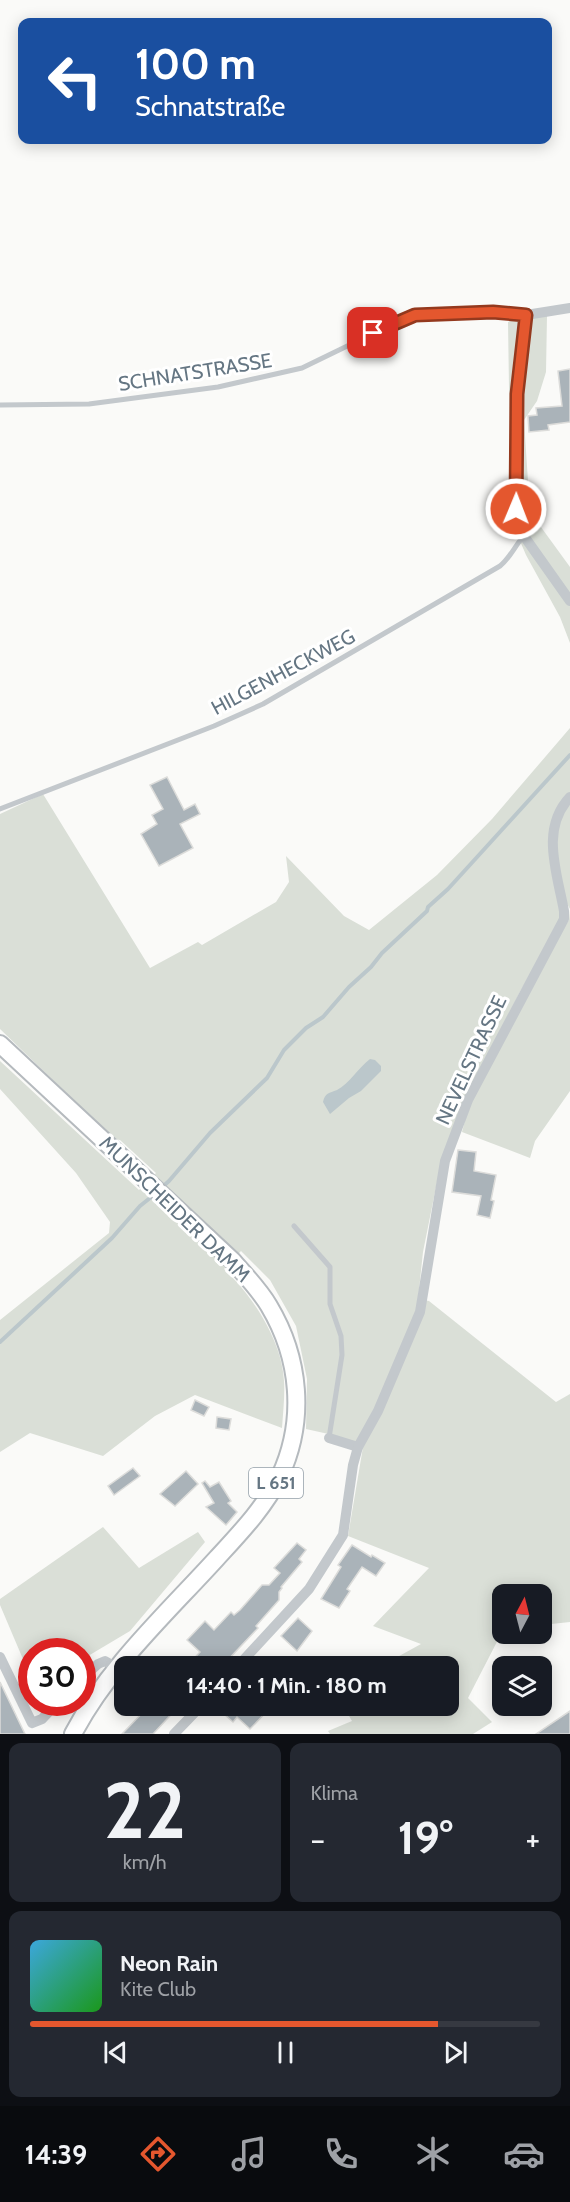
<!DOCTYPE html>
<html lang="de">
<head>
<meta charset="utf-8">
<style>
  :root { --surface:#171b24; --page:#242831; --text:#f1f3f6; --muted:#9ea1a6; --line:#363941; --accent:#e4572e }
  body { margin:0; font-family:Cabin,sans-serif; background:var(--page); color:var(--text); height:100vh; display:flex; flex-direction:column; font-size:22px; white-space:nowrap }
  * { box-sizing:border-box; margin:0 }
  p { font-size:20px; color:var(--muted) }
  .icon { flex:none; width:33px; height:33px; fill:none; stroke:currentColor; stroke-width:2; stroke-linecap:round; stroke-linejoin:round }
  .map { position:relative; height:1734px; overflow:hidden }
  .side { display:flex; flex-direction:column; gap:9px; padding:9px; background:#0d0f14; flex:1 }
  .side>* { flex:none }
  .banner { position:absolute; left:18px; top:18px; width:534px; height:126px; border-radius:12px; box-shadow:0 3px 15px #0003; background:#1a4fa0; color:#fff; overflow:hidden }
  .needle { width:39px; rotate:7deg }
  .controls { position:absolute; left:492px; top:1584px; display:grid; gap:12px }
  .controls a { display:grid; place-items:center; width:60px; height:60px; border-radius:12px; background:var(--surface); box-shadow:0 3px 15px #0003; font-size:30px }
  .speed { position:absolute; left:18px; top:1638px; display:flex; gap:12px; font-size:30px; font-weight:700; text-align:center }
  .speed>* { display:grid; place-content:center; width:78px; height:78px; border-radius:50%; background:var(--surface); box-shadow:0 3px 15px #0003; line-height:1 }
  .speed .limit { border:9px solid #d22; background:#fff; color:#111 }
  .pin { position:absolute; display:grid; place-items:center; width:51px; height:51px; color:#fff; margin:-26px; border-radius:12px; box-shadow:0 3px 9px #0006 }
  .me { position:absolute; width:66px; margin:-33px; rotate:1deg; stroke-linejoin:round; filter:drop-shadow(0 0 4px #0008) }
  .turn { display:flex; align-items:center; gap:21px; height:126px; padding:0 18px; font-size:27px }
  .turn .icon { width:78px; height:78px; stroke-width:2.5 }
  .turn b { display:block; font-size:42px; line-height:51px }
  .big { font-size:45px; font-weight:700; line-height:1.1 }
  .side .tile { flex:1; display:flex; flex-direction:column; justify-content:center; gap:9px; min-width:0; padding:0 21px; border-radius:12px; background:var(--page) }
  .side .dial { align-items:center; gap:0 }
  .dial b { font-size:78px; line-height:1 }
  .song { display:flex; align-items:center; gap:18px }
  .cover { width:72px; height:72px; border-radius:9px; background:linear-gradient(135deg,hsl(200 70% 55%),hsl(120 70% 35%)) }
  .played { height:6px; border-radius:3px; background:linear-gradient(90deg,var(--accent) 80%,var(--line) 80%) }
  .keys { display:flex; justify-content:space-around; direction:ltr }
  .heat { display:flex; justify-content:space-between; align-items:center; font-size:33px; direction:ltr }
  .side .tiles { flex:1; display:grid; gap:9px; grid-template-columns:1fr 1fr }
  .tile:last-child { grid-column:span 2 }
  .trip { position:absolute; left:114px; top:1656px; width:345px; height:60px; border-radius:12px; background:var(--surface); box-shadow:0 3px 15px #0003; font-weight:700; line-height:60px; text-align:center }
  .tab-bar { display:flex; height:96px; justify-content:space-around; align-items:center; background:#090b0e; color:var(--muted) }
  .tab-bar .icon { width:42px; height:42px }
  .tab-bar .on { color:var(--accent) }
  .tab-bar b { font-size:27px; color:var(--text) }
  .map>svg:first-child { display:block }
</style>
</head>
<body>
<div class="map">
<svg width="570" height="1734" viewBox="0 0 570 1734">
  <rect width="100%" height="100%" fill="#fafaf8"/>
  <g fill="#dadfd7">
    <polygon points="526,316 547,316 546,372 537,401 524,420 530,512 570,567 570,643 560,617 526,555 511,520 508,322"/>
    <path d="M570,728V1091L535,1141L530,1158L462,1132L470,1101L485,1072L543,961L569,920L570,909L565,900L553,838L549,843L561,921L521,990L465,1098L437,1182L423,1252L418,1299L429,1301L556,1402L570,1394V1622L542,1625V1594H502V1632L468,1698L492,1722L473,1734H330L328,1731L352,1721L343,1706H448V1666H381L421,1644L373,1626L429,1568L348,1536L363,1447L333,1435L306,1429L307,1379L296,1326L270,1280L241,1251L224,1269C253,1296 282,1341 284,1381C285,1396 283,1413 282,1428L195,1395L155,1416L103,1456L30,1433L0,1452V1320L109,1233L110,1222L76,1173L0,1089V1061L139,1190L156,1173L120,1140L114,1139L0,1029V814L43,794L150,968L198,942L202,945L276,902L289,882L286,856L344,916L369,930L437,875L492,819Z"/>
    <polygon points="103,1527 139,1568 198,1532 205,1542 130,1631 83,1659 82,1652 32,1652 31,1678 0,1605 0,1599"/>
  </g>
  <path fill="#bbc7cb" d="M370,1059L375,1060L381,1066V1071L361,1091L349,1098L330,1114L323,1102C325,1093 329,1093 337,1090C349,1084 359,1067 370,1059Z"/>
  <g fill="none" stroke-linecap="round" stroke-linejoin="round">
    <g stroke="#bbc7cb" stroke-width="4">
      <polyline points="160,1189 169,1181 210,1133 267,1078 284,1050 306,1028 323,1017 349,987 371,967 382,953 427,911 428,907 448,889 570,755"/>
      <polyline points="0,1342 112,1238 140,1206 155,1194"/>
    </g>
  </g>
  <g fill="#aab3b9" stroke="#dcdcda" stroke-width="1.5">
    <polygon points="570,369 570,422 548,425 549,430 529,432 528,416 537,415 536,408 562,406 558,371"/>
    <polygon points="167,777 184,810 195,804 200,814 180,824 193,848 159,866 141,834 157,824 152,815 163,809 150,785"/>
    <polygon points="458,1150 476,1152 474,1171 496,1175 491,1200 494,1201 490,1218 477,1215 481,1196 452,1192"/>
    <polygon points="195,1400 209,1407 204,1416 191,1410"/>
    <polygon points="217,1417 231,1419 229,1430 216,1428"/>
    <polygon points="133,1468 140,1476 114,1495 108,1486"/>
    <polygon points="186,1471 198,1484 175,1506 160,1494"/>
    <polygon points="205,1481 210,1487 219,1482 231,1501 228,1503 237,1512 226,1525 206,1507 214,1503 202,1483"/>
    <polygon points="297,1543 306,1550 299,1559 302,1562 281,1587 282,1588 279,1592 279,1600 256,1626 258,1628 222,1666 187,1666 200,1652 187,1640 205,1621 214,1630 231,1612 234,1615 240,1610 262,1585 269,1585 280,1573 274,1568"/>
    <polygon points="352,1545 371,1557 372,1555 385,1563 376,1576 362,1567 347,1589 350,1591 339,1608 321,1599 341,1567 338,1565"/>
    <polygon points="298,1618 312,1631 297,1651 281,1636"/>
    <polygon points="0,1682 25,1734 0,1734"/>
    <polygon points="149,1706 179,1706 153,1734 122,1734"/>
    <polygon points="225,1706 272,1706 250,1729 237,1717 233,1722 224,1714 227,1708"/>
    <polygon points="570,1711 570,1734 536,1734"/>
  </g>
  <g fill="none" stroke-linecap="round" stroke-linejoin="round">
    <defs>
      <path id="primary" d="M0,1044L232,1260C245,1275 259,1289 269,1306C300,1358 306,1420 280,1476C265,1507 240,1533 217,1558C166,1614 108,1667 73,1734"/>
    </defs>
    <use href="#primary" stroke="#b5babe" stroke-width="20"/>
    <g stroke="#c3c8cc" stroke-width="5">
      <polyline points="0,405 89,404 218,387 302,368 407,317 481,312 526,315"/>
      <path d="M0,809L214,726L263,704L500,566C511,557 515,545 524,536"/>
      <polyline points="294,1226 330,1267 330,1304 341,1336 342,1355 329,1438"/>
    </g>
    <g stroke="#c3c8cc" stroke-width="10">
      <polyline points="570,308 526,315 517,395 516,509 518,526 524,536 570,601"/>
      <polyline points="329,1438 358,1447"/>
      <polyline points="0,1657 32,1723 42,1719 58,1702"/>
      <path d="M238,1666L309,1589L343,1535L353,1465L358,1447L378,1411L420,1312L445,1161L468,1100L564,919V911C557,872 540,829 570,797"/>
      <polyline points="82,1678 98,1664 105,1661 117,1668"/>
      <polyline points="174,1734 201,1706"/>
    </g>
    <use href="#primary" stroke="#fff" stroke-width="16"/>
  </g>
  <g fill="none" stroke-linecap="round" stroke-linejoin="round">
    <defs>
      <polyline id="route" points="373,333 415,315 493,312 526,315 517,394 516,509"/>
    </defs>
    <use href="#route" stroke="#94391e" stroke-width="15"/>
    <use href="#route" stroke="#e4572e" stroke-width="10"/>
  </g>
  <g text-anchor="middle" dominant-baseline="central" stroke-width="6" stroke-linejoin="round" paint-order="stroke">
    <rect fill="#fff" stroke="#939fa8" stroke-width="1.5" x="249" y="1468" width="54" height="30" rx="4.5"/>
    <g font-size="18" font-weight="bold" fill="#657683">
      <text x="276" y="1483">L 651</text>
    </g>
    <g font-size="20" fill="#657683" stroke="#fff">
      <text transform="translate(195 372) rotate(-9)">SCHNATSTRASSE</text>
      <text transform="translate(283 672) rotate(-28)">HILGENHECKWEG</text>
      <text transform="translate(471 1060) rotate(-65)">NEVELSTRASSE</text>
      <text transform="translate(175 1209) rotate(44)">MUNSCHEIDER DAMM</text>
    </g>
  </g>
</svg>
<div class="controls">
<a><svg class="needle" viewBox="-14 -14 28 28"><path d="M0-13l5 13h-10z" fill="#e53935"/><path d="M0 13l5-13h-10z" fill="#9ea1a6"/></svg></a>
<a><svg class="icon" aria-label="layers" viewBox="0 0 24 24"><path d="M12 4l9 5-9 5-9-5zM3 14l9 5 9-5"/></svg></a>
</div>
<div class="speed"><div class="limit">30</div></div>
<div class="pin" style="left:373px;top:333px;background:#d93025"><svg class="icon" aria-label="arrive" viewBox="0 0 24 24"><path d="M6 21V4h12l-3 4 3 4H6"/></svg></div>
<svg class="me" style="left:516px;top:509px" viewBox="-20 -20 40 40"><circle r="17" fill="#e4572e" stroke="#fff" stroke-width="3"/><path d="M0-11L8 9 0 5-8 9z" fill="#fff"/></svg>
<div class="trip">14:40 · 1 Min. · 180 m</div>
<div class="banner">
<div class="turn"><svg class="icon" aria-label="left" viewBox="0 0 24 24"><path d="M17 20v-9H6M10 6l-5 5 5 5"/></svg><div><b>100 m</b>Schnatstraße</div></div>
</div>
</div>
<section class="side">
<div class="tiles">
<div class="tile dial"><b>22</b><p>km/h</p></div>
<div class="tile"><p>Klima</p>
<div class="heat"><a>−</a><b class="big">19°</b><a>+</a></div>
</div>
<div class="tile">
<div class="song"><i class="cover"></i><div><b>Neon Rain</b><p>Kite Club</p></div></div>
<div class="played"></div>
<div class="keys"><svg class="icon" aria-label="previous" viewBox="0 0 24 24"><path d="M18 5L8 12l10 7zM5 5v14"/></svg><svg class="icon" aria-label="pause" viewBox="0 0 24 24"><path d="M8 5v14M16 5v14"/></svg><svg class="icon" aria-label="next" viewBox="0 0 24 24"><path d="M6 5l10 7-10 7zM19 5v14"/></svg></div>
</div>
</div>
</section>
<nav class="tab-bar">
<b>14:39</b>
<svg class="icon on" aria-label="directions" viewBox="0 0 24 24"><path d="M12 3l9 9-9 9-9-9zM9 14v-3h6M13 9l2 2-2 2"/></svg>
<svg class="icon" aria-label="music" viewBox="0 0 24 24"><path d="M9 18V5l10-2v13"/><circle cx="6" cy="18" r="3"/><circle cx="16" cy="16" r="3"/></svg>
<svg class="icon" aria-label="phone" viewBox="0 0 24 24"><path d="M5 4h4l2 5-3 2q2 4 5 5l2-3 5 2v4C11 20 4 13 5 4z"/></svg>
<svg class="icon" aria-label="climate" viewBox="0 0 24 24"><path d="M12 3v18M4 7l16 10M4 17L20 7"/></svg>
<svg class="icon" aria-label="car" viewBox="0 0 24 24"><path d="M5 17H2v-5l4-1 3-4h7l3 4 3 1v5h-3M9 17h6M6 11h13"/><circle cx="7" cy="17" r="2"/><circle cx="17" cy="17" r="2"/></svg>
</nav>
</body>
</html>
